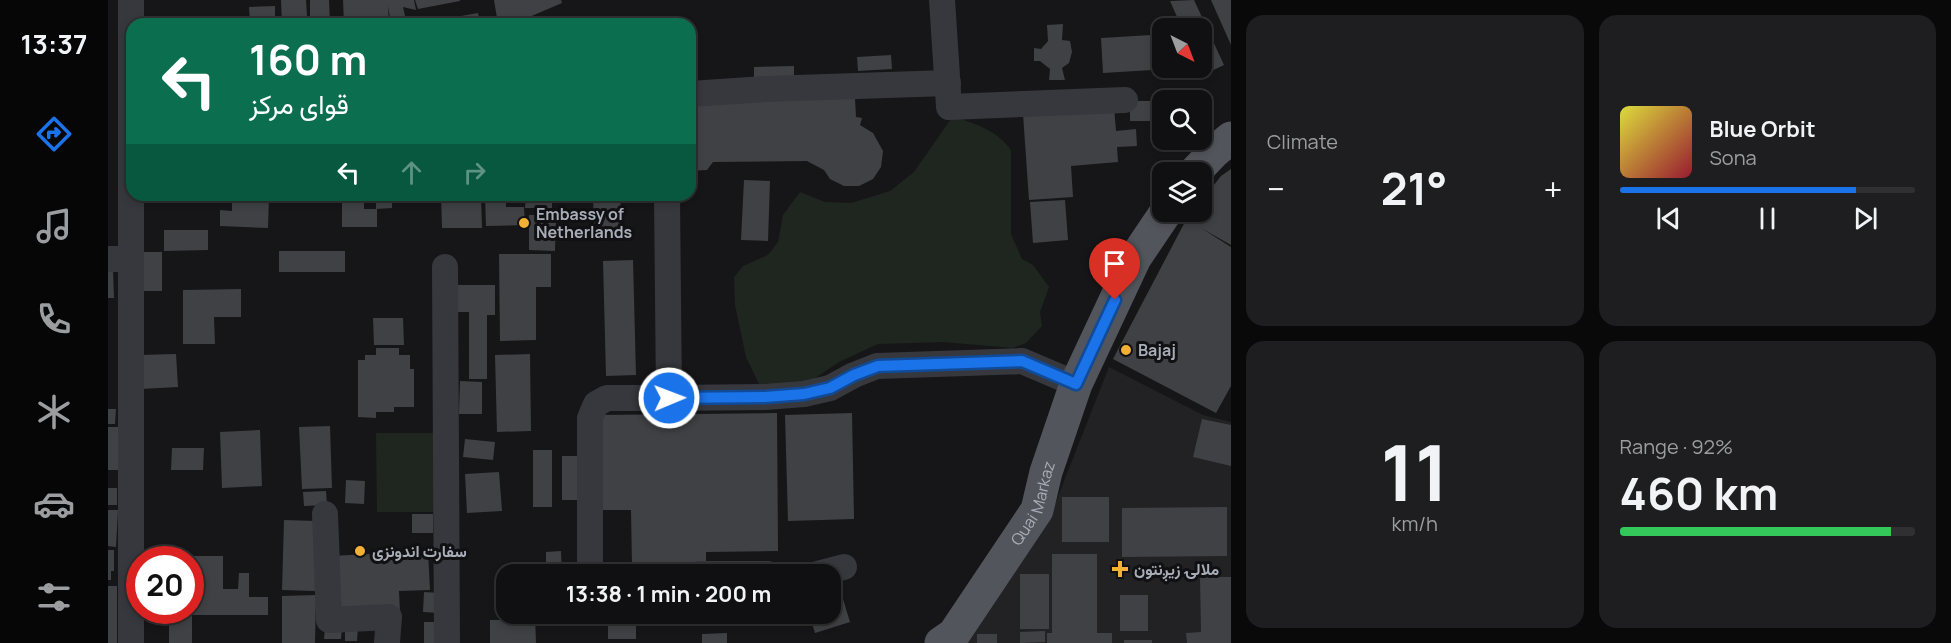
<!DOCTYPE html>
<html lang="en">
<head>
<meta charset="utf-8">
<style>
  :root { --surface:#101012; --page:#1e1e20; --text:#f1f3f6; --muted:#9c9d9f; --line:#303032; --accent:#1a73e8 }
  body { margin:0; font-family:Manrope,Vazirmatn,sans-serif; background:var(--page); color:var(--text); height:100vh; display:flex; flex-direction:column; font-size:22px; white-space:nowrap }
  * { box-sizing:border-box; margin:0 }
  p { font-size:20px; color:var(--muted) }
  .icon { flex:none; width:33px; height:33px; fill:none; stroke:currentColor; stroke-width:2; stroke-linecap:round; stroke-linejoin:round }
  .map { position:relative; flex:1; overflow:hidden }
  .side { display:flex; flex-direction:column; gap:15px; padding:15px; background:#09090a; width:720px }
  .side>* { flex:none }
  .guide { position:absolute; left:18px; top:18px; width:570px; height:183px; border-radius:18px; box-shadow:0 3px 9px #0003,0 0 0 2px var(--line); background:#0b6e4f; color:#fff; overflow:hidden }
  .needle { width:39px; rotate:138deg }
  .tools { position:absolute; left:1044px; top:18px; display:grid; gap:12px }
  .tools a { display:grid; place-items:center; width:60px; height:60px; border-radius:12px; background:var(--surface); box-shadow:0 3px 9px #0003,0 0 0 2px var(--line); font-size:30px }
  .speed { position:absolute; left:18px; top:546px; display:flex; gap:12px; font-size:30px; font-weight:700; text-align:center }
  .speed>* { display:grid; place-content:center; width:78px; height:78px; border-radius:50%; background:var(--surface); box-shadow:0 3px 9px #0003,0 0 0 2px var(--line); line-height:1 }
  .speed .limit { border:9px solid #d22; background:#fff; color:#111 }
  .pin { position:absolute; display:grid; place-items:center; width:51px; height:51px; color:#fff; margin:-62px -26px; border-radius:50% 50% 50% 0; rotate:-45deg; box-shadow:0 0 6px #0007 }
  .pin .icon { rotate:45deg }
  .me { position:absolute; width:66px; margin:-33px; rotate:89deg; stroke-linejoin:round; filter:drop-shadow(0 0 4px #0008) }
  .turn { display:flex; align-items:center; gap:21px; height:126px; padding:0 24px; font-size:27px }
  .turn .icon { width:78px; height:78px; stroke-width:2.5 }
  .turn b { display:block; font-size:42px; line-height:51px }
  .lanes { display:flex; align-items:center; height:57px; padding:0 24px; background:#0003; justify-content:center; gap:30px; direction:ltr }
  .lanes .off { opacity:.35 }
  .big { font-size:45px; font-weight:700; line-height:1.1 }
  .side .widget { flex:1; display:flex; flex-direction:column; justify-content:center; gap:9px; min-width:0; padding:0 21px; border-radius:18px; background:var(--page) }
  .side .dial { align-items:center; gap:0 }
  .dial b { font-size:78px; line-height:1 }
  .song { display:flex; align-items:center; gap:18px }
  .cover { width:72px; height:72px; border-radius:9px; background:linear-gradient(135deg,hsl(60 70% 55%),hsl(350 70% 35%)) }
  .played { height:6px; border-radius:3px; background:linear-gradient(90deg,var(--accent) 80%,var(--line) 80%) }
  .keys { display:flex; justify-content:space-around; direction:ltr }
  .heat { display:flex; justify-content:space-between; align-items:center; font-size:33px; direction:ltr }
  .charge { height:9px; border-radius:4px; background:linear-gradient(90deg,#34c759 92%,var(--line) 0) }
  .side .tiles { flex:1; display:grid; gap:15px; grid-template-columns:repeat(2,1fr) }
  .trip { position:absolute; left:388px; top:564px; width:345px; height:60px; border-radius:18px; background:var(--surface); box-shadow:0 3px 9px #0003,0 0 0 2px var(--line); font-weight:700; line-height:60px; text-align:center }
  main { display:flex; flex:1; min-height:0 }
  .tabs { display:flex; flex-direction:column; width:108px; justify-content:space-around; align-items:center; background:#060607; color:var(--muted) }
  .tabs .icon { width:42px; height:42px }
  .tabs .on { color:var(--accent) }
  .tabs b { font-size:27px; color:var(--text) }
  .map>svg:first-child { display:block }
</style>
</head>
<body>
<main>
<nav class="tabs">
<b>13:37</b>
<svg class="icon on" aria-label="directions" viewBox="0 0 24 24"><path d="M12 3l9 9-9 9-9-9zM9 14v-3h6M13 9l2 2-2 2"/></svg>
<svg class="icon" aria-label="music" viewBox="0 0 24 24"><path d="M9 18V5l10-2v13"/><circle cx="6" cy="18" r="3"/><circle cx="16" cy="16" r="3"/></svg>
<svg class="icon" aria-label="phone" viewBox="0 0 24 24"><path d="M5 4h4l2 5-3 2q2 4 5 5l2-3 5 2v4C11 20 4 13 5 4z"/></svg>
<svg class="icon" aria-label="climate" viewBox="0 0 24 24"><path d="M12 3v18M4 7l16 10M4 17L20 7"/></svg>
<svg class="icon" aria-label="car" viewBox="0 0 24 24"><path d="M5 17H2v-5l4-1 3-4h7l3 4 3 1v5h-3M9 17h6M6 11h13"/><circle cx="7" cy="17" r="2"/><circle cx="17" cy="17" r="2"/></svg>
<svg class="icon" aria-label="filters" viewBox="0 0 24 24"><path d="M4 7h16M4 17h16"/><circle cx="9" cy="7" r="2"/><circle cx="15" cy="17" r="2"/></svg>
</nav>
<div class="map">
<svg width="1123" height="643" viewBox="0 0 1123 643">
  <rect width="100%" height="100%" fill="#161618"/>
  <polygon fill="#222225" points="1001,367 1095,415 1123,422 1123,643 853,643 947,504"/>
  <g fill="#1e261f">
    <path d="M845,116C867,124 889,130 903,150V234L914,259L925,265L941,287L932,312L934,326L918,343L905,348L834,342L770,344L731,362L694,387L664,391L651,384L638,357L627,305L626,277L635,266L660,255L670,242L675,215L692,192L717,202L743,203L782,191L806,172Z"/>
    <polygon points="268,433 328,433 328,512 269,512"/>
  </g>
  <g fill="#404145">
    <polygon points="173,0 198,0 199,16 192,17 192,24 174,24"/>
    <polygon points="202,0 221,0 222,24 202,24"/>
    <polygon points="235,0 306,0 308,10 295,7 298,20 283,24 280,6 281,24 236,24"/>
    <polygon points="307,0 352,0 352,1 310,9"/>
    <polygon points="386,0 453,0 454,3 405,24 390,24"/>
    <polygon points="1086,0 1116,65 1095,75 1092,68 1094,68 1094,28 1074,28 1062,1"/>
    <polygon points="1103,0 1123,0 1123,45"/>
    <polygon points="167,6 167,24 142,24 141,7"/>
    <polygon points="370,13 372,24 326,24 325,21"/>
    <polygon points="94,17 94,24 79,24 79,18"/>
    <polygon points="955,24 954,40 962,41 964,52 961,63 954,68 957,80 941,80 942,69 932,61 926,61 926,48 933,49 940,41 939,25"/>
    <polygon points="1043,35 1044,70 995,73 993,38"/>
    <polygon points="783,55 784,69 750,71 749,57"/>
    <polygon points="686,66 686,78 646,79 646,67"/>
    <polygon points="1082,88 1092,100 1066,100"/>
    <polygon points="747,98 748,117 754,118 752,125 765,133 775,151 773,167 765,179 751,186 736,186 722,179 716,170 699,161 605,162 599,170 582,171 582,103"/>
    <rect x="1022" y="101" width="32" height="20"/>
    <polygon points="1006,107 1008,131 1028,129 1029,146 1009,147 1010,162 963,166 965,197 921,200 915,114"/>
    <polygon points="1123,169 1123,245 1093,228 1123,247 1123,386 1108,413 1005,359 1079,218 1084,212 1094,212 1094,200 1113,176"/>
    <polygon points="636,180 662,181 660,241 633,240"/>
    <polygon points="124,195 161,197 160,228 112,226 112,210 124,211"/>
    <polygon points="268,195 284,195 284,208 268,209"/>
    <polygon points="333,195 373,195 374,228 334,228"/>
    <polygon points="418,195 444,195 444,208 417,208"/>
    <polygon points="485,195 512,195 514,228 486,230"/>
    <polygon points="377,197 398,197 398,207 416,207 417,225 378,226"/>
    <polygon points="234,198 256,198 256,209 269,209 269,227 234,227"/>
    <polygon points="957,200 960,240 925,243 922,202"/>
    <polygon points="421,215 448,215 447,251 421,250"/>
    <polygon points="56,230 100,230 100,250 56,251"/>
    <rect x="171" y="251" width="66" height="21"/>
    <rect x="31" y="252" width="23" height="39"/>
    <polygon points="391,254 443,254 443,287 428,287 428,340 392,341"/>
    <polygon points="525,260 528,375 498,376 495,261"/>
    <polygon points="0,270 5,270 6,298 0,298"/>
    <polygon points="350,285 387,285 387,315 379,315 379,379 361,379 361,312 350,312"/>
    <polygon points="133,289 133,317 106,317 107,344 75,344 75,290"/>
    <polygon points="265,318 295,318 296,345 266,345"/>
    <polygon points="268,348 291,348 291,355 302,355 302,369 306,369 306,407 286,407 286,412 268,412 268,418 250,417 250,360 257,360 257,355 268,355"/>
    <polygon points="68,354 70,387 33,389 31,355"/>
    <polygon points="422,354 423,431 389,432 387,355"/>
    <polygon points="352,381 374,382 374,414 351,414"/>
    <polygon points="0,409 8,409 7,424 0,424"/>
    <polygon points="669,413 670,551 598,552 598,565 524,566 523,510 492,510 491,415"/>
    <polygon points="744,413 746,519 680,521 677,415"/>
    <polygon points="1094,419 1123,425 1123,466 1085,457"/>
    <polygon points="222,426 224,488 194,489 191,427"/>
    <polygon points="0,427 15,427 14,470 0,470"/>
    <polygon points="152,430 154,486 114,488 112,432"/>
    <polygon points="357,439 387,442 385,460 355,457"/>
    <polygon points="64,448 96,448 95,470 63,470"/>
    <rect x="425" y="450" width="19" height="57"/>
    <rect x="454" y="456" width="17" height="44"/>
    <polygon points="391,472 394,511 359,513 357,474"/>
    <polygon points="238,480 257,481 256,504 237,503"/>
    <rect x="0" y="488" width="9" height="17"/>
    <polygon points="218,491 219,505 196,506 195,492"/>
    <rect x="954" y="497" width="47" height="45"/>
    <polygon points="1119,507 1119,556 1014,557 1014,508"/>
    <polygon points="0,510 10,510 8,547 0,546"/>
    <rect x="304" y="514" width="21" height="19"/>
    <polygon points="176,520 208,521 207,591 174,590"/>
    <polygon points="0,550 6,550 6,571 3,571 3,580 0,580"/>
    <polygon points="320,551 322,590 291,591 292,612 226,616 223,556"/>
    <polygon points="453,551 454,574 438,574 438,552"/>
    <polygon points="944,554 989,554 989,633 1004,633 1004,643 939,643 939,633 944,633"/>
    <polygon points="71,556 115,556 115,589 130,589 131,573 141,573 141,597 160,597 160,615 84,615 84,643 61,643 61,610 82,610 82,560 70,560"/>
    <rect x="455" y="566" width="10" height="8"/>
    <rect x="912" y="574" width="29" height="55"/>
    <polygon points="1092,577 1123,577 1123,643 1079,643 1078,633 1093,632"/>
    <polygon points="730,583 742,622 707,633 701,614 723,614 723,585"/>
    <rect x="0" y="586" width="9" height="57"/>
    <polygon points="316,592 332,593 331,613 315,612"/>
    <polygon points="208,595 207,643 174,643 174,596"/>
    <rect x="1012" y="595" width="28" height="36"/>
    <polygon points="398,614 427,614 428,643 382,643 382,620 398,620"/>
    <rect x="439" y="614" width="16" height="6"/>
    <rect x="500" y="617" width="28" height="22"/>
    <rect x="316" y="622" width="16" height="21"/>
    <polygon points="237,627 250,627 249,641 237,641"/>
    <polygon points="217,628 234,628 233,639 216,639"/>
    <polygon points="937,631 937,642 912,643 912,632"/>
    <polygon points="619,633 619,643 594,643 594,634"/>
    <rect x="869" y="634" width="20" height="9"/>
    <rect x="1016" y="640" width="28" height="3"/>
  </g>
  <g fill="none" stroke-linecap="round" stroke-linejoin="round">
    <g stroke="#37383d" stroke-width="26">
      <polyline points="834,0 841,107 1017,100"/>
      <polyline points="582,94 658,89 840,83"/>
      <polyline points="0,259 22,259"/>
      <polyline points="337,267 339,643"/>
      <polyline points="561,398 657,397 696,394 722,388 746,375 769,366 914,361 968,384"/>
      <polyline points="217,514 221,620 281,617 279,643"/>
      <polyline points="482,574 482,418 488,404 499,398 561,398 559,195"/>
      <polyline points="591,574 660,574"/>
      <polyline points="709,574 736,567"/>
      <polyline points="23,643 23,0"/>
    </g>
    <g stroke="#53555c" stroke-width="33">
      <polyline points="1087,172 1106,152 1123,138"/>
      <path id="s1" d="M833,643L846,634L929,510L938,472L968,384L1027,258L1058,212"/>
    </g>
  </g>
  <g fill="none" stroke-linecap="round" stroke-linejoin="round">
    <defs>
      <polyline id="route" points="561,398 657,397 696,394 722,388 746,375 770,366 914,361 968,384 1007,300"/>
    </defs>
    <use href="#route" stroke="#114b97" stroke-width="15"/>
    <use href="#route" stroke="#1a73e8" stroke-width="10"/>
  </g>
  <g fill="#f2b134" stroke="#111113" stroke-width="2">
    <circle cx="416" cy="223" r="6"/>
    <circle cx="1018" cy="350" r="6"/>
    <circle cx="252" cy="551" r="6"/>
    <path d="M1009 560h6v6h6v6h-6v6h-6v-6h-6v-6h6z"/>
  </g>
  <g text-anchor="middle" dominant-baseline="central" stroke-width="6" stroke-linejoin="round" paint-order="stroke">
    <g font-size="16" font-weight="bold" fill="#a8adb8" stroke="#111113" text-anchor="start">
      <text x="428" y="214">Embassy of<tspan x="428" dy="18">Netherlands</tspan></text>
      <text x="1030" y="350">Bajaj</text>
      <text x="264" y="551">سفارت اندونزی</text>
      <text x="1026" y="569">ملالۍ زیږنتون</text>
    </g>
    <g font-size="16" fill="#a8adb8" stroke="#111113">
      <text stroke="none"><textPath href="#s1" startOffset="170">Quai Markaz</textPath></text>
    </g>
  </g>
</svg>
<div class="tools">
<a><svg class="needle" viewBox="-14 -14 28 28"><path d="M0-13l5 13h-10z" fill="#e53935"/><path d="M0 13l5-13h-10z" fill="#9c9d9f"/></svg></a>
<a><svg class="icon" aria-label="search" viewBox="0 0 24 24"><circle cx="10" cy="10" r="6"/><path d="M15 15l6 6"/></svg></a>
<a><svg class="icon" aria-label="layers" viewBox="0 0 24 24"><path d="M12 4l9 5-9 5-9-5zM3 14l9 5 9-5"/></svg></a>
</div>
<div class="speed"><div class="limit">20</div></div>
<div class="pin" style="left:1007px;top:300px;background:#d93025"><svg class="icon" aria-label="arrive" viewBox="0 0 24 24"><path d="M6 21V4h12l-3 4 3 4H6"/></svg></div>
<svg class="me" style="left:561px;top:398px" viewBox="-20 -20 40 40"><circle r="17" fill="#1a73e8" stroke="#fff" stroke-width="3"/><path d="M0-11L8 9 0 5-8 9z" fill="#fff"/></svg>
<div class="trip">13:38 · 1 min · 200 m</div>
<div class="guide">
<div class="turn"><svg class="icon" aria-label="left" viewBox="0 0 24 24"><path d="M17 20v-9H6M10 6l-5 5 5 5"/></svg><div><b>160 m</b>قوای مرکز</div></div>
<div class="lanes"><svg class="icon" aria-label="left" viewBox="0 0 24 24"><path d="M17 20v-9H6M10 6l-5 5 5 5"/></svg><svg class="icon off" aria-label="ahead" viewBox="0 0 24 24"><path d="M12 20V5M6 11l6-6 6 6"/></svg><svg class="icon off" aria-label="right" viewBox="0 0 24 24"><path d="M7 20v-9h11M14 6l5 5-5 5"/></svg></div>
</div>
</div>
<section class="side">
<div class="tiles">
<div class="widget"><p>Climate</p>
<div class="heat"><a>−</a><b class="big">21°</b><a>+</a></div>
</div>
<div class="widget">
<div class="song"><i class="cover"></i><div><b>Blue Orbit</b><p>Sona</p></div></div>
<div class="played"></div>
<div class="keys"><svg class="icon" aria-label="previous" viewBox="0 0 24 24"><path d="M18 5L8 12l10 7zM5 5v14"/></svg><svg class="icon" aria-label="pause" viewBox="0 0 24 24"><path d="M8 5v14M16 5v14"/></svg><svg class="icon" aria-label="next" viewBox="0 0 24 24"><path d="M6 5l10 7-10 7zM19 5v14"/></svg></div>
</div>
<div class="widget dial"><b>11</b><p>km/h</p></div>
<div class="widget"><p>Range · 92%</p><b class="big">460 km</b><div class="charge"></div></div>
</div>
</section>
</main>
</body>
</html>
